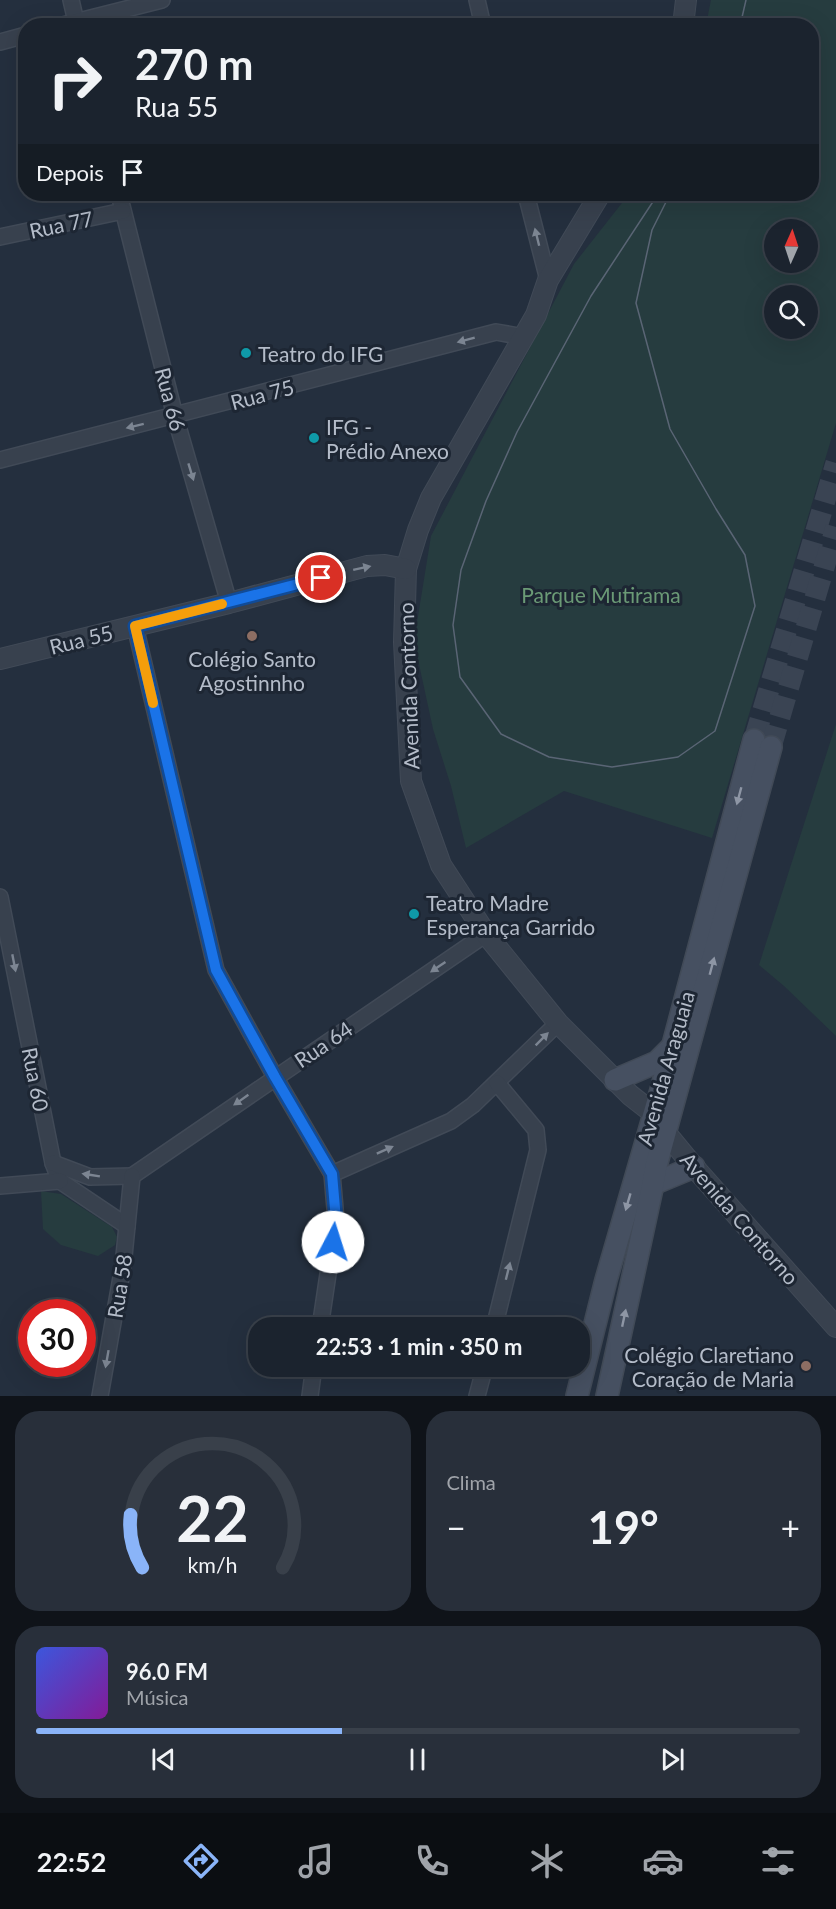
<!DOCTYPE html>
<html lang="pt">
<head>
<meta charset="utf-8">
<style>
  :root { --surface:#1b232e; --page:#282f3a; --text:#f1f3f6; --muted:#a0a4aa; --line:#39404a; --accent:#8ab4f8 }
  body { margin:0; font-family:Lato,sans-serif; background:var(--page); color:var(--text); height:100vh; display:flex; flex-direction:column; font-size:22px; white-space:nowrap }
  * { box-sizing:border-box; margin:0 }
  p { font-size:20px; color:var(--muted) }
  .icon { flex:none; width:33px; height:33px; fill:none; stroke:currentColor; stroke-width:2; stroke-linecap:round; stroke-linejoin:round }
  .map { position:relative; height:1396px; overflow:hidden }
  .panel { display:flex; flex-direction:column; gap:15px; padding:15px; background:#0f1319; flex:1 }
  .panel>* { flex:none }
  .top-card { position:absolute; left:18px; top:18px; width:801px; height:183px; border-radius:24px; box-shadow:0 6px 24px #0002,0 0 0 2px var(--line); background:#1b232e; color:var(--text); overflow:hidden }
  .needle { width:39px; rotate:3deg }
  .tools { position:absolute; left:764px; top:219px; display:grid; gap:12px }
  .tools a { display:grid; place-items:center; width:54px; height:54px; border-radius:50%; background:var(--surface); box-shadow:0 6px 24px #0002,0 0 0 2px var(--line); font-size:30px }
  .speed { position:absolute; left:18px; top:1299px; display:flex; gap:12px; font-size:30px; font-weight:700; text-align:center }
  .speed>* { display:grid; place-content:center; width:78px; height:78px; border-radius:50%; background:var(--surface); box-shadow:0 6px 24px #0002,0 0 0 2px var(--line); line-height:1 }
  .speed .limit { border:9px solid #d22; background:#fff; color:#111 }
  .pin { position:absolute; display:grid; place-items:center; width:51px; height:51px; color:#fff; margin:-26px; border:3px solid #fff; border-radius:50%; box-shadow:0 2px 6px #0007 }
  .me { position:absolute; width:66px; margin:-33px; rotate:5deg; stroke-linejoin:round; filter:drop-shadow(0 0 4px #0008) }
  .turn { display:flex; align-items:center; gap:21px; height:126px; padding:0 18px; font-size:27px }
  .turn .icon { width:78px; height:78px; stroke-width:2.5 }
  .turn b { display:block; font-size:42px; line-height:51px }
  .then { display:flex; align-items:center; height:57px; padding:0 18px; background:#0003; gap:12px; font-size:22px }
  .big { font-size:45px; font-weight:700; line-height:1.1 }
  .panel .widget { flex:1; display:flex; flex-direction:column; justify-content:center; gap:9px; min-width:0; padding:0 21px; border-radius:24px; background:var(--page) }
  .panel .dial { align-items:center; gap:0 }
  .dial svg { height:156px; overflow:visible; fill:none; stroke:var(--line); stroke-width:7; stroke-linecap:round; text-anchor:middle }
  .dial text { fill:var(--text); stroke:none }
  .song { display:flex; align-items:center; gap:18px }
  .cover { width:72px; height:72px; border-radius:9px; background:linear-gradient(135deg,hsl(230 70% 55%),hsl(290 70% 35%)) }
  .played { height:6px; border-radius:3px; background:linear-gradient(90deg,var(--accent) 40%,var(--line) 40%) }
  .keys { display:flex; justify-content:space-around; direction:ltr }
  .heat { display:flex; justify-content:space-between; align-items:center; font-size:33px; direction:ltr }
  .panel .tiles { flex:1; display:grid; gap:15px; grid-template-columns:1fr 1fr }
  .widget:last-child { grid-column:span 2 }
  .trip { position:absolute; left:248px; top:1317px; width:342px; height:60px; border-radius:24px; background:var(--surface); box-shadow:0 6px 24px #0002,0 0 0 2px var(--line); font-weight:700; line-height:60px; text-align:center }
  .tab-bar { display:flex; height:96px; justify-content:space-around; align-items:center; background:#0b0e12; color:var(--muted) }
  .tab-bar .icon { width:42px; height:42px }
  .tab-bar .on { color:var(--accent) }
  .tab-bar b { font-size:27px; color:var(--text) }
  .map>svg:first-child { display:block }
</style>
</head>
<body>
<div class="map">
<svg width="836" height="1396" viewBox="0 0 836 1396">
  <rect width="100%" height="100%" fill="#242f3e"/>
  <g fill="#263c3f" fill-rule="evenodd">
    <path d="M711,0H836V423L712,838L564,791L466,848L451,786L433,729L414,641L431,536L574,264L629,194H812V26L706,25ZM774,230H807V262H774ZM774,296H807V328H774Z"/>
    <polygon points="836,724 836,1036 784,986 759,965"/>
    <polygon points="41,1191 61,1194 112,1227 117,1237 115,1245 98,1256 61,1245 43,1229"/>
  </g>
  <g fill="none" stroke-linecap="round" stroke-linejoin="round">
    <g stroke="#3a4453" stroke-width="21" stroke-dasharray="21 10" stroke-linecap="butt">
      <polyline points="754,740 836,463"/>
      <polyline points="771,747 836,527"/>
    </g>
    <defs>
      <g id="minor">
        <polyline points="71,0 77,26"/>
        <polyline points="477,0 483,26"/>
        <polyline points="59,26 162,0"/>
        <polyline points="0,42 26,35"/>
        <polyline points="119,194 175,416 229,603"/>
        <polyline points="526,194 548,280"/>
        <polyline points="0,237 123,211"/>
        <polyline points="0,460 496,332 524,337"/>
        <polyline points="135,626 216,970 275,1077 332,1174 336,1220 320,1328"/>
        <polyline points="0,897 53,1163 60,1181 127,1226"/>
        <polyline points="53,1163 90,1177 132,1176"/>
        <polyline points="332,1174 451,1121 473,1105 558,1023"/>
        <polyline points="132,1176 486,934"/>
        <polyline points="0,1186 60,1181"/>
        <polyline points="494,1328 538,1150 536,1130 497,1083"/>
        <polyline points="100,1396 123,1266 132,1176"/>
        <polyline points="310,1396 314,1366"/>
        <polyline points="477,1396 485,1366"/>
      </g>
      <g id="tertiary">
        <polyline points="683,26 686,0"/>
        <polyline points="600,194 548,280 536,315 431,498 418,530 406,569 404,642 411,781 441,865 486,934 558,1023 630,1095 653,1113 666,1133 694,1167 836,1327"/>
        <polyline points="0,659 229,603 367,566 385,565 406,569"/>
      </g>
      <g id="secondary">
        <polyline points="615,1080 657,1062 671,1048"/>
        <polyline points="653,1184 694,1167"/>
        <polyline points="577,1396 606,1280 661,1090 754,740"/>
        <polyline points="607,1396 653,1184 656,1166 771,747"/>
      </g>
    </defs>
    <use href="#minor" stroke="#414a57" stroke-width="18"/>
    <use href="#tertiary" stroke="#414a57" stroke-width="22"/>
    <use href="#secondary" stroke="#414a57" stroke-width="24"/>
    <use href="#minor" stroke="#38414e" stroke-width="15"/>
    <use href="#tertiary" stroke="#38414e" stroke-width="20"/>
    <use href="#secondary" stroke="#465061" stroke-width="21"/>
    <g stroke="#5a6575" stroke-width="1.5">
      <polyline points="740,26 746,0"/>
      <polyline points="658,194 591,296 517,432 486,501 461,570 453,625 460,677 501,734 549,757 612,767 678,757 715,731 755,606 745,555 716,509 670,429 636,303 652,230 670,194"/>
    </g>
  </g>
  <defs><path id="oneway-solid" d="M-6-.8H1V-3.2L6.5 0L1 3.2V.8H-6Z" transform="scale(1.5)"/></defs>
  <g fill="#7c8592">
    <use href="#oneway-solid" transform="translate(537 237) rotate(-104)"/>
    <use href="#oneway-solid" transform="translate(466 340) rotate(165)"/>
    <use href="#oneway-solid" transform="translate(135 426) rotate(166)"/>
    <use href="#oneway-solid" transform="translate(191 472) rotate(73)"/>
    <use href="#oneway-solid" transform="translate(362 568) rotate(-12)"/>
    <use href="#oneway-solid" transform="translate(14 963) rotate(79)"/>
    <use href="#oneway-solid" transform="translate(438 967) rotate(146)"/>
    <use href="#oneway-solid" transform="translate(542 1039) rotate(-45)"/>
    <use href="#oneway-solid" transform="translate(241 1100) rotate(145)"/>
    <use href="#oneway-solid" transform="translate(385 1150) rotate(-24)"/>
    <use href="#oneway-solid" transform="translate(91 1175) rotate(-171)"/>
    <use href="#oneway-solid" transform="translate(508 1271) rotate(-76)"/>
    <use href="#oneway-solid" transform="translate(107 1359) rotate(100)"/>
  </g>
  <g fill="#8e96a5">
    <use href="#oneway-solid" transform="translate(739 796) rotate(105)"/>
    <use href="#oneway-solid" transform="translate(712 966) rotate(-75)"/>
    <use href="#oneway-solid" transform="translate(628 1202) rotate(106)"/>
    <use href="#oneway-solid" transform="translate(624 1318) rotate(-78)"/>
  </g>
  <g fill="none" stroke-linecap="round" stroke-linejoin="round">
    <defs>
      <polyline id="route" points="321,578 135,626 216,970 275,1077 332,1174 336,1220 333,1242"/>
    </defs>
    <use href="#route" stroke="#114b97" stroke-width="15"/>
    <use href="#route" stroke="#1a73e8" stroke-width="10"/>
    <polyline stroke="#f59e0b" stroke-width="10" points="153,703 135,626 222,604"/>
  </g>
  <g fill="#0f9aa8" stroke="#1d2633" stroke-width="2">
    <circle cx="246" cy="353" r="6"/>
    <circle cx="314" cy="438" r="6"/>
    <circle cx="414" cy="914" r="6"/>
  </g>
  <g fill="#8d6e63" stroke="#1d2633" stroke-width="2">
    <circle cx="252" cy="636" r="6"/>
    <circle cx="806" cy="1366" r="6"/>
  </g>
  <g text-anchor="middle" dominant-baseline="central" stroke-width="6" stroke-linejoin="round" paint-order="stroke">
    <g font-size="21" fill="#b4bcc9" stroke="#1d2633">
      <text transform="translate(61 224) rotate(-12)">Rua 77</text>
      <text transform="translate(262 394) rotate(-15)">Rua 75</text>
      <text transform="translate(171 399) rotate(75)">Rua 66</text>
      <text transform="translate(81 639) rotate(-14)">Rua 55</text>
      <text transform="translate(408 686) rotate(-92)">Avenida Contorno</text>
      <text transform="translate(323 1044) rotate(-34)">Rua 64</text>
      <text transform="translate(665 1068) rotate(-74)">Avenida Araguaia</text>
      <text transform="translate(36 1079) rotate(79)">Rua 60</text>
      <text transform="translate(740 1218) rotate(49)">Avenida Contorno</text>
      <text transform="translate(119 1286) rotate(-81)">Rua 58</text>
    </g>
    <g font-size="21" fill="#b4bcc9" stroke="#1d2633" text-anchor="start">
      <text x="258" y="353">Teatro do IFG</text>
      <text x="326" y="426">IFG -<tspan x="326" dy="24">Prédio Anexo</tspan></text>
      <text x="252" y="658" text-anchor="middle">Colégio Santo<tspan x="252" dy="24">Agostinnho</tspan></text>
      <text x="426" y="902">Teatro Madre<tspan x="426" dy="24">Esperança Garrido</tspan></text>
      <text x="794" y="1354" text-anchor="end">Colégio Claretiano<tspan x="794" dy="24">Coração de Maria</tspan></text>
    </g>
    <g font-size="21" fill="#6b9a76" stroke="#1d2633">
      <text x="601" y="594">Parque Mutirama</text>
    </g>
  </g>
</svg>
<div class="tools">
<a><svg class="needle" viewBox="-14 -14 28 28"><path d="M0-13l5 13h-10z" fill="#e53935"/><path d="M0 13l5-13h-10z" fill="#a0a4aa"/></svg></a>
<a><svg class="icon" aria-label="search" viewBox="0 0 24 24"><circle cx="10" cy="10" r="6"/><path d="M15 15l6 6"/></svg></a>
</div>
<div class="speed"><div class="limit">30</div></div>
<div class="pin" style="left:321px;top:578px;background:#d93025"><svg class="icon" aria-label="arrive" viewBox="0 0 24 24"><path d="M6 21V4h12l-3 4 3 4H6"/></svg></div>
<svg class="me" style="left:333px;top:1242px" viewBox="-20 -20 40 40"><circle r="19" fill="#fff"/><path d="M0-13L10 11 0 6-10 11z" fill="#1a73e8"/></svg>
<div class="trip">22:53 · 1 min · 350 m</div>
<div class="top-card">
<div class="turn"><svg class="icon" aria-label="right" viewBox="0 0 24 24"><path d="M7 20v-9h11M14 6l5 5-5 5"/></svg><div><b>270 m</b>Rua 55</div></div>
<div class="then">Depois<svg class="icon" aria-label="arrive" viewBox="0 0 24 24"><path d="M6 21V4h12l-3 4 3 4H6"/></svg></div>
</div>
</div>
<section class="panel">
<div class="tiles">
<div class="widget dial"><svg viewBox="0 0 100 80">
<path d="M14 69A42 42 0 1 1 86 69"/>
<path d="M14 69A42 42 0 0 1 8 42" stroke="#8ab4f8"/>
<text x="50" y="56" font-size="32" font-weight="700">22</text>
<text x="50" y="72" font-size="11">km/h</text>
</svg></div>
<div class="widget"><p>Clima</p>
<div class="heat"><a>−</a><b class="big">19°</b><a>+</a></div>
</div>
<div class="widget">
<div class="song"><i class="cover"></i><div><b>96.0 FM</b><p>Música</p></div></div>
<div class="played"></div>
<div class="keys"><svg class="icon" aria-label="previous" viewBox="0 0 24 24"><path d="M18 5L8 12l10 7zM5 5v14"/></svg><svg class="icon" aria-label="pause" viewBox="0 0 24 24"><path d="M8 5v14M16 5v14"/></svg><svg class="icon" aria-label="next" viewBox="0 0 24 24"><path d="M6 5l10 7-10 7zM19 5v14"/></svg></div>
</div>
</div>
</section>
<nav class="tab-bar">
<b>22:52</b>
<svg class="icon on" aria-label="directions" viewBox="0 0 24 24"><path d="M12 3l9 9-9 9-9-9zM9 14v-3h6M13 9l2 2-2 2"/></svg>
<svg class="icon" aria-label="music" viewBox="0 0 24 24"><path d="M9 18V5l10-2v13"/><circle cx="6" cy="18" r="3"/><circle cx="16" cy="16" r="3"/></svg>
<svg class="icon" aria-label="phone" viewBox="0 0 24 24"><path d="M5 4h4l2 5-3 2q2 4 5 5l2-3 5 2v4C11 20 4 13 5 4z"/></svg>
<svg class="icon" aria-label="climate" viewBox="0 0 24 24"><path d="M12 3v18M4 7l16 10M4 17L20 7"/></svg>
<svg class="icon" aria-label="car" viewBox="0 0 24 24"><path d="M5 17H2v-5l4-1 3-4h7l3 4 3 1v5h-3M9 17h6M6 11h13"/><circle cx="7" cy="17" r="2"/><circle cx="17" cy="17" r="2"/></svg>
<svg class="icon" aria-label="filters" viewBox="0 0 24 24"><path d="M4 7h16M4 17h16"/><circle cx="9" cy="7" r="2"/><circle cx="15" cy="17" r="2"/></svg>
</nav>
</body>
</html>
